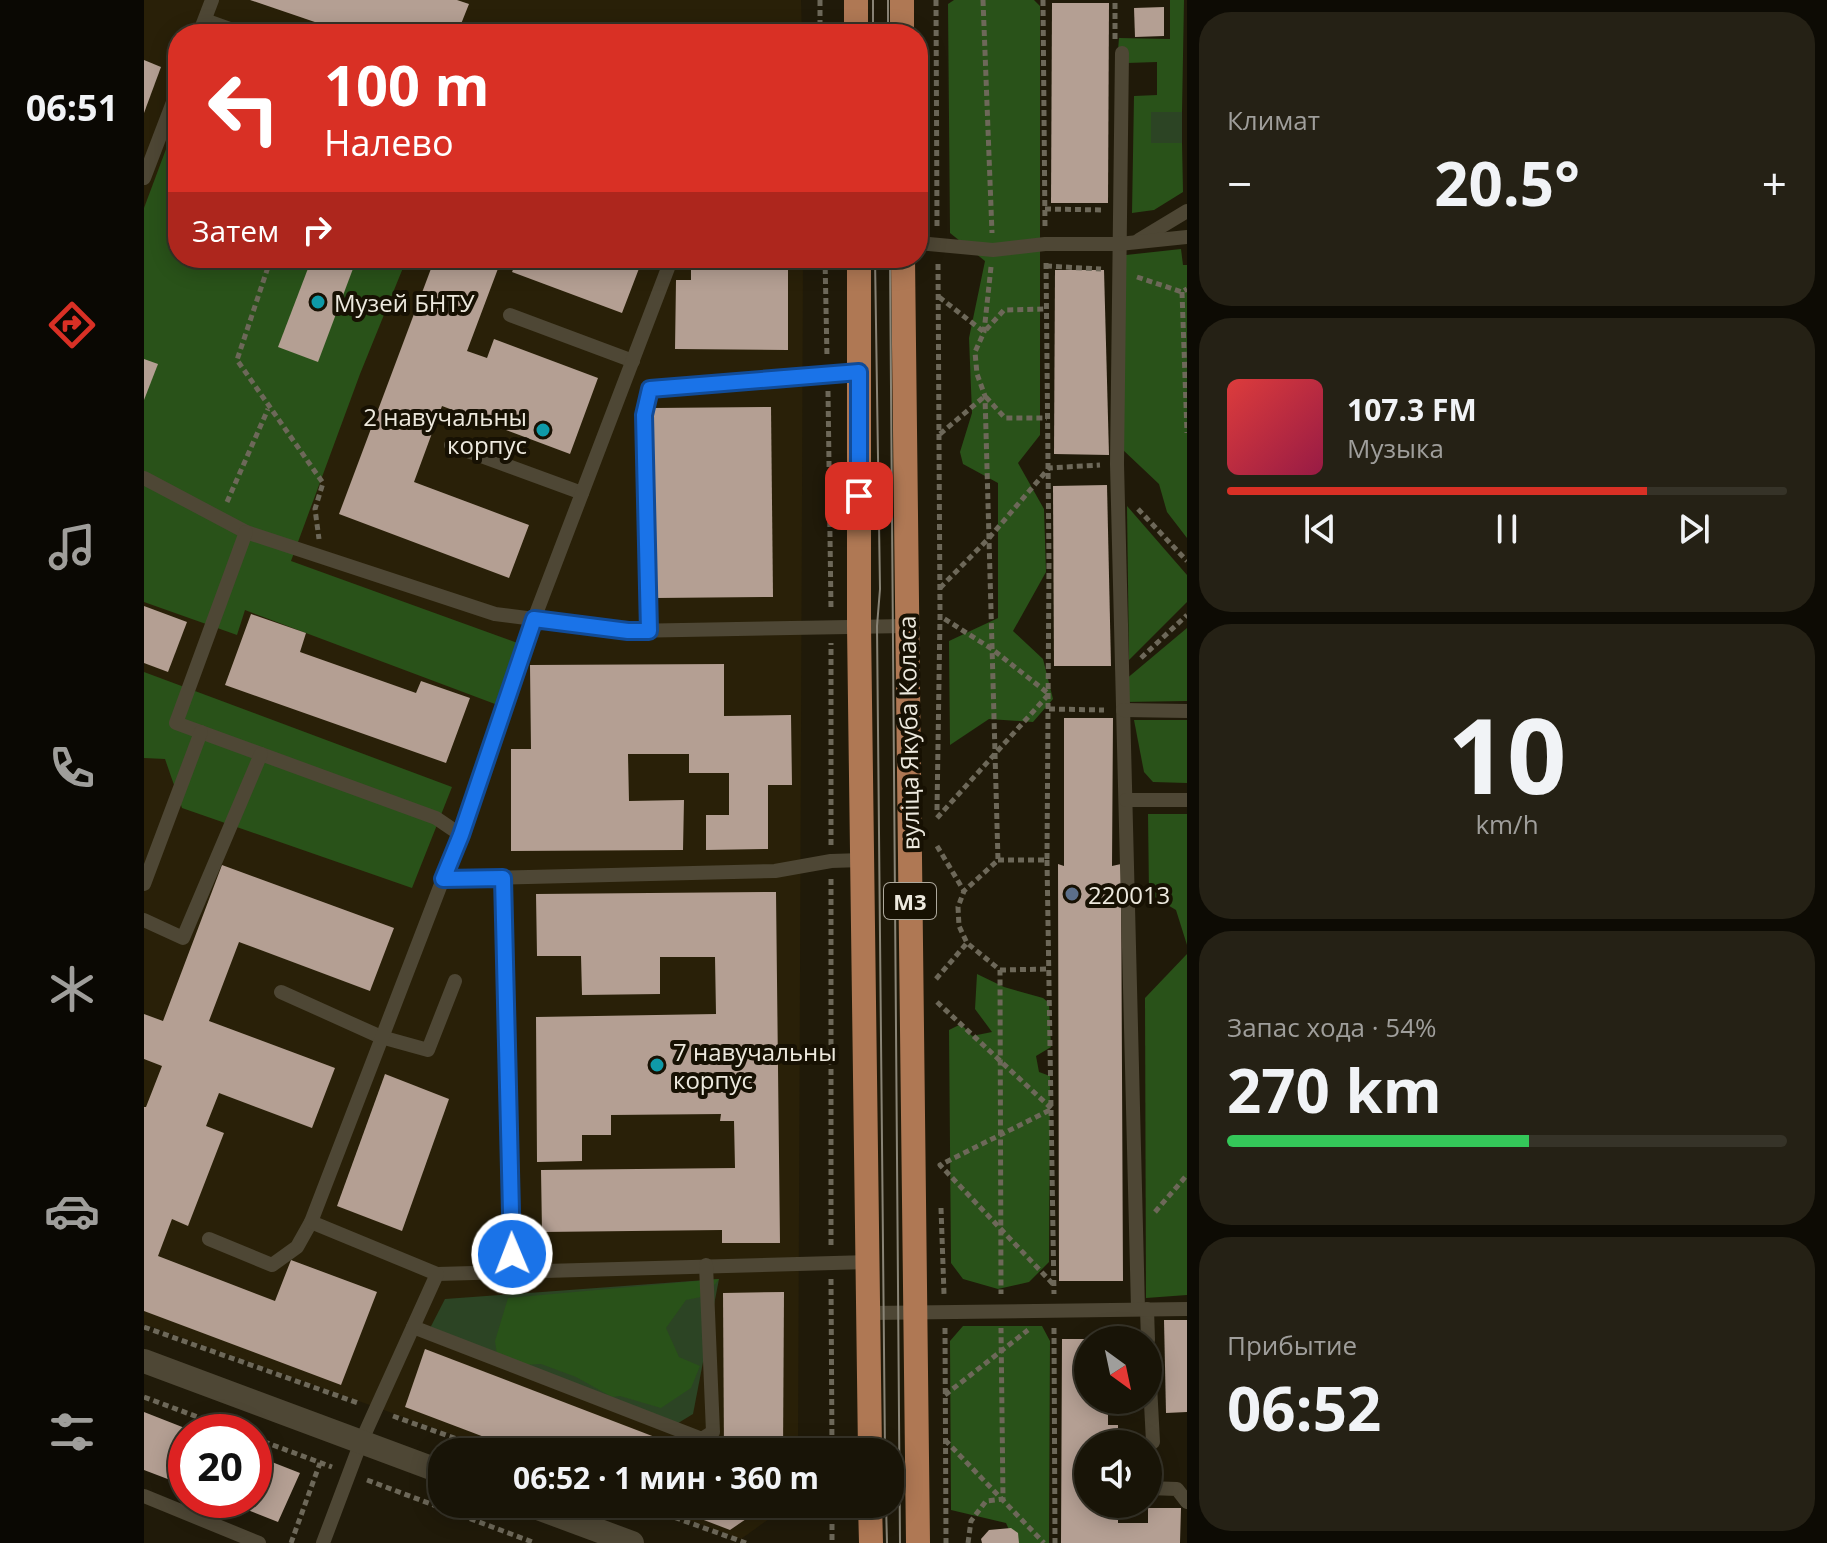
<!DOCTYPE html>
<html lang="ru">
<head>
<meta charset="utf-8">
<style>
  :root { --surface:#181407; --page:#252115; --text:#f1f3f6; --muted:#9f9e9b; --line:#363328; --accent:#d93025 }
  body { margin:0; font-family:"Open Sans",sans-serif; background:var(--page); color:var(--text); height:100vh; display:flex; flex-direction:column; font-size:30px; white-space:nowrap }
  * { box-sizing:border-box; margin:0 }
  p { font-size:26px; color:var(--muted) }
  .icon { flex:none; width:44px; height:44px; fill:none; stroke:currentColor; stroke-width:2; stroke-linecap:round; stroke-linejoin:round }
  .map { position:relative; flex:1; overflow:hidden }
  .drawer { display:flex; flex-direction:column; gap:12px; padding:12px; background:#0d0b04; width:640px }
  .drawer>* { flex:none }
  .guide { position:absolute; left:24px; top:24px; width:760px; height:244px; border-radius:32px; box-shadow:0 4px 20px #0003,0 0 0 2px var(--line); background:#d93025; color:#fff; overflow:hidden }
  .needle { width:52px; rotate:147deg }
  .buttons { position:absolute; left:930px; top:1326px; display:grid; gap:16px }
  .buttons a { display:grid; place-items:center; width:88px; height:88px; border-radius:50%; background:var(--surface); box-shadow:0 4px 20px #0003,0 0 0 2px var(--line); font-size:40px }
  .speed { position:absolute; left:24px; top:1414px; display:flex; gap:16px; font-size:40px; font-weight:700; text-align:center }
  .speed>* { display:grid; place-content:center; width:104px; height:104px; border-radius:50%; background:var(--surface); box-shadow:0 4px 20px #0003,0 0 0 2px var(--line); line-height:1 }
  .speed .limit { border:12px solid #d22; background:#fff; color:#111 }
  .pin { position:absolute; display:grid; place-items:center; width:68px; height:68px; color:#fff; margin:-34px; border-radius:16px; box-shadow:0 4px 12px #0006 }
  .me { position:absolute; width:88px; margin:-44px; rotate:359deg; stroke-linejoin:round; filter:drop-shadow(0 0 6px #0008) }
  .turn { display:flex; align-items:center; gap:28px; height:168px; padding:0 24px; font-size:36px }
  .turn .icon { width:104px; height:104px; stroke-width:2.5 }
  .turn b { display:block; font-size:56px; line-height:68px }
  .then { display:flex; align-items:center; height:76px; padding:0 24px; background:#0003; gap:16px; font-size:30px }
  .big { font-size:60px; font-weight:700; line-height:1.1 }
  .drawer .widget { flex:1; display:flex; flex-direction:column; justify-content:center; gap:12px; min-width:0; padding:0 28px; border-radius:32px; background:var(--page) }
  .drawer .dial { align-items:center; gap:0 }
  .dial b { font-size:104px; line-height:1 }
  .song { display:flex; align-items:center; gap:24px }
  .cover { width:96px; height:96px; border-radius:12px; background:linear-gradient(135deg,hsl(0 70% 55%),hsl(340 70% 35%)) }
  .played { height:8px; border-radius:4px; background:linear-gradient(90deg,var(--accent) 75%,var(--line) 75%) }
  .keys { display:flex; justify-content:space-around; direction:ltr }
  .heat { display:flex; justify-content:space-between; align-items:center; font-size:44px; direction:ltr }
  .charge { height:12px; border-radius:6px; background:linear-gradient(90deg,#34c759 54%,var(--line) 0) }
  .trip { position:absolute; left:284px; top:1438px; width:476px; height:80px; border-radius:32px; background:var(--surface); box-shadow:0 4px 20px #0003,0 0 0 2px var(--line); font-weight:700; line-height:80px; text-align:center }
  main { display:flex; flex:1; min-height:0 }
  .tab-bar { display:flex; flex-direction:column; width:144px; justify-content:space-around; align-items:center; background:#0a0803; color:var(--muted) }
  .tab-bar .icon { width:56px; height:56px }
  .tab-bar .active { color:var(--accent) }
  .tab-bar b { font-size:36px; color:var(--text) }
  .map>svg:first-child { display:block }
</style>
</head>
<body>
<main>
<nav class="tab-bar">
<b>06:51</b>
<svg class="icon active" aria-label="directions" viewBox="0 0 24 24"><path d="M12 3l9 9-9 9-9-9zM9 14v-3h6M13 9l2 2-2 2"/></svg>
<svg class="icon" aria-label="music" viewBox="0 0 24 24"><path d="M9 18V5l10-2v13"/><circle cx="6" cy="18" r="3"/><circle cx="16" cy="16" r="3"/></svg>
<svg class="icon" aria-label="phone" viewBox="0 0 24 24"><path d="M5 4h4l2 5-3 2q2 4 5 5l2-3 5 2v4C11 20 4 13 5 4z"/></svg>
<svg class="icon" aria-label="climate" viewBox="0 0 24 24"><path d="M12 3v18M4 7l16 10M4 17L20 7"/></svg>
<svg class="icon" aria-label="car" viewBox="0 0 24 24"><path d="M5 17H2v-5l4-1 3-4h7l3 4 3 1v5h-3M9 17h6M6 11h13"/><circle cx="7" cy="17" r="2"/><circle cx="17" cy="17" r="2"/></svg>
<svg class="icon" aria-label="filters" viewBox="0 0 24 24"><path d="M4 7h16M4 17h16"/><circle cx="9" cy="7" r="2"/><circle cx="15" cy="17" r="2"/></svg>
</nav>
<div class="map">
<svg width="1043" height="1543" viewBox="0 0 1043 1543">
  <rect width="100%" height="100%" fill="#201a09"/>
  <g fill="#292008">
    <polygon points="0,0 657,0 658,34 34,34 34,258 659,258 654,1452 357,1452 0,1324"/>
    <polygon points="501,1504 646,1504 597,1539"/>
  </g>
  <g fill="#2c4424">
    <polygon points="1006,112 1038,112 1038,143 1007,143"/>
    <polygon points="575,1279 549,1414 526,1428 282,1336 301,1299"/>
  </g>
  <g fill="#295219">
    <polygon points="810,0 890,0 896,6 896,435 874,463 900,509 902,572 869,631 899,659 909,699 889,722 845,719 806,745 805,641 854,618 854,483 819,464 816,452 828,413 825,338 841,261 806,233 804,4"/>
    <polygon points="1026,0 1040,0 1038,112 1007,112 1007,143 1038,143 1039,192 1010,210 988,213 990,96 1013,95 1013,62 983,63 974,50 975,38 1026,39"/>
    <polygon points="34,117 34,258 263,258 216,374 147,561 379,645 359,707 101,610 93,635 0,602 0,208"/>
    <polygon points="1037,249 1039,265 1043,265 1043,538 1023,512 1015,484 978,449 982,255"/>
    <polygon points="983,506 1043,575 1043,602 985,660"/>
    <polygon points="1043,628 1043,701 980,702 981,680"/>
    <polygon points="0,672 308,787 268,888 38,808 21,759 0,758"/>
    <polygon points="990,720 1043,720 1043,783 1009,782 1000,772"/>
    <polygon points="1004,814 1043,814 1043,945 1032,910 1005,894"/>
    <polygon points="1043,954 1043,1295 1002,1298 1001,998"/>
    <polygon points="833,974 860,987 899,998 905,1003 907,1047 892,1056 895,1072 906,1076 905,1262 885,1282 854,1289 819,1279 807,1263 805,1030 817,1024 828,1036 848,1032 831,1009"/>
    <polygon points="575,1279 562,1296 542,1300 522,1328 535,1357 556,1366 547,1388 517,1408 476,1396 468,1397 432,1377 397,1364 378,1365 354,1362 351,1341 364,1298"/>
    <polygon points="819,1326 898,1326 906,1341 905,1543 871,1543 862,1523 807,1510 806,1341"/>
  </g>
  <g fill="#b49f93">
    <polygon points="106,0 313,0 325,4 313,34 206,34"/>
    <polygon points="908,3 965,3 964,203 907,203"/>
    <polygon points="1020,7 1020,36 991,37 990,8"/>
    <polygon points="0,60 17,67 0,113"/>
    <polygon points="168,258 213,258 174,362 134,347"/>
    <polygon points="291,258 358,258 323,351 343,358 350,339 454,378 426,454 298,406 270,482 385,525 365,578 195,514"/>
    <polygon points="368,258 499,258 478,313 368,272 373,260"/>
    <polygon points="547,258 644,258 644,350 531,349 532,280 547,280"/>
    <polygon points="911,270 960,270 965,455 910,454"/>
    <polygon points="0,359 14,364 0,400"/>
    <polygon points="627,407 629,597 511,598 509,408"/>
    <polygon points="963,485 967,666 910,666 909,486"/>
    <polygon points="0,606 43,622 24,672 0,663"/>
    <polygon points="107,614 162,633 156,652 272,693 277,681 326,698 302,763 81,685"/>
    <polygon points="580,664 580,716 647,715 648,785 624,785 624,849 562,850 562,815 585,815 585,773 545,773 545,754 484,754 485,801 540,800 539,850 367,851 367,749 387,749 386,665"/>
    <polygon points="920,718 969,718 968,866 977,864 979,1281 915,1281 914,864 920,866"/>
    <polygon points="78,865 250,928 226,991 95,942 65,1021 191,1068 168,1128 75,1093 62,1126 80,1133 44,1226 28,1219 14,1256 131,1301 147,1260 233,1292 197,1385 0,1311 0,1107 2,1107 18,1066 0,1059 0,1014 19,1021"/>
    <polygon points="632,892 636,1243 578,1243 578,1230 398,1232 397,1170 591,1168 590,1121 576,1121 577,1114 467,1115 467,1135 438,1135 438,1161 393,1162 392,1017 572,1014 571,957 516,957 516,994 438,995 437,956 393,956 392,894"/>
    <polygon points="241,1074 305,1099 258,1231 193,1206"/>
    <polygon points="640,1292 639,1452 580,1452 579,1293"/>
    <polygon points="1020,1320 1043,1320 1043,1412 1022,1413"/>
    <polygon points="918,1339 944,1339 944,1400 964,1400 964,1425 974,1425 974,1444 944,1444 944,1504 974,1504 974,1523 1004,1523 1004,1508 1037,1508 1036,1543 917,1543"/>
    <polygon points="281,1349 550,1452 380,1452 261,1407"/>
    <polygon points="0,1412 51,1432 42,1432 42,1486 0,1470"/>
    <polygon points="110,1455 156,1473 134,1522 78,1500 110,1500"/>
    <polygon points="518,1504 624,1504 586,1530"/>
    <polygon points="867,1528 874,1533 875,1543 838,1543 837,1539 845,1530"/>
  </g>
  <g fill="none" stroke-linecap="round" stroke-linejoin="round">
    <g stroke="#6d6859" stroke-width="5" stroke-dasharray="6 4" stroke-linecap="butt">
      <polyline points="676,0 676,34"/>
      <polyline points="792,0 793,226"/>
      <polyline points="839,0 848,233"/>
      <polyline points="899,0 901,227"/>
      <polyline points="971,39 971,0"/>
      <polyline points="901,209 960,210"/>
      <polyline points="127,258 93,360 179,483 171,509 175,539"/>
      <polyline points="681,258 683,357"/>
      <polyline points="902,266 957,269"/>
      <polyline points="847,267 840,332 831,352 833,374 841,396 854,860 820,891 814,907 815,926 823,943 856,970 857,1294"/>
      <polyline points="993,277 1038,292 1043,289"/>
      <polyline points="1038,292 1043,433"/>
      <polyline points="795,297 840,332 860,310 903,309"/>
      <polyline points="684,391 687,609"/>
      <polyline points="796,434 841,396 861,418 903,418"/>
      <polyline points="83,502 124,409"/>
      <polyline points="994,509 1043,561"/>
      <polyline points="796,588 845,538 905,468 956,465"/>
      <polyline points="997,658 1043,615"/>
      <polyline points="905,709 960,710"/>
      <polyline points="793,810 796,616 794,264"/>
      <polyline points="793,818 905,694 848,649 796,616"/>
      <polyline points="687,845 687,643"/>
      <polyline points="793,846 820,891"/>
      <polyline points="854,860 903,860 905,563 902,261"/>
      <polyline points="903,860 910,1294"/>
      <polyline points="856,970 906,969"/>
      <polyline points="792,979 823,943"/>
      <polyline points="793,1002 908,1109 796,1165 909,1284"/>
      <polyline points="797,1208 800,1294"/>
      <polyline points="1011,1212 1043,1175"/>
      <polyline points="687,1245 687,879"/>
      <polyline points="687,1279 688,1452"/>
      <polyline points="0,1327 214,1403"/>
      <polyline points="801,1328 802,1543"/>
      <polyline points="910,1328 911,1543"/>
      <polyline points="801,1395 884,1330"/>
      <polyline points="0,1397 94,1432"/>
      <polyline points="249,1416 349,1452"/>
      <polyline points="110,1438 188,1467"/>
      <polyline points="801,1440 900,1543"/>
      <polyline points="223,1480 391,1543"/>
      <polyline points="493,1504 602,1543"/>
      <polyline points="688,1504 688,1543"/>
      <polyline points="147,1543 176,1463"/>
      <polyline points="824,1543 827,1521 842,1501 859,1499 857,1328"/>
    </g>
    <g stroke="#4e4735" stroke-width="14">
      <polyline points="61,20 100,34"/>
      <polyline points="55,34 68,0"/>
      <polyline points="978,53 973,464 994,1309"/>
      <polyline points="0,178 34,89"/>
      <polyline points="995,240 1043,211"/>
      <polyline points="774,243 849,250 901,244 975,244 1043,237"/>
      <polyline points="366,315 489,361"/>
      <polyline points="307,445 438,493"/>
      <polyline points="0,478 102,532 351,614 484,631 763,626"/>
      <polyline points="102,532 32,723 292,818 317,835 390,619 524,268"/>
      <polyline points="505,631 500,415 506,389 715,372"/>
      <polyline points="979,710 1043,711"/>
      <polyline points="982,800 1043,800"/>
      <polyline points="317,835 299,879 631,871 687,861 718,860"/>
      <polyline points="359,878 368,1271"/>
      <polyline points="0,884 57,732"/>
      <polyline points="0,920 39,938 117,754"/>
      <polyline points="137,992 237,1037 284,1050 311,981"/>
      <polyline points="65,1239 128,1265 153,1247 167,1222"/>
      <polyline points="293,1274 725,1262"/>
      <polyline points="1003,1309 1004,1340"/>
      <polyline points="726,1313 1043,1309"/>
      <polyline points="269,1327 558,1439 569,1432 562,1265"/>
      <polyline points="1004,1346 1009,1442"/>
      <polyline points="1004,1488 1033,1489 1043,1502"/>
      <polyline points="0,1496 115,1543"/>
      <polyline points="179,1543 217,1442 293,1274 167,1222 299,879"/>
    </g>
    <g stroke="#4e4735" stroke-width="24">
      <polyline points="0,1361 298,1472"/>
      <polyline points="383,1504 488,1543"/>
    </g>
    <g stroke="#af7854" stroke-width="24">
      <polyline points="712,0 712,34"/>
      <polyline points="758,0 758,34"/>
      <polyline points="715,258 715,626 726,1452"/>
      <polyline points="759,258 774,1543"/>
      <polyline points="726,1504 727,1543"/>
    </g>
    <g stroke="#898476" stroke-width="2">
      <polyline points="729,0 729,34"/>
      <polyline points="744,0 744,34"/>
      <polyline points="731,258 736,589 733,626 741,1452"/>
      <polyline points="746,258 756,1543"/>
      <polyline points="742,1504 743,1543"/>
    </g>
  </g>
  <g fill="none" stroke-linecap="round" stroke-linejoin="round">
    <defs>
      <polyline id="route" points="368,1254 359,878 299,879 317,835 390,619 484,631 505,631 500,415 506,389 715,372 715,496"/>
    </defs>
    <use href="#route" stroke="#114b97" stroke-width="20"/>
    <use href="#route" stroke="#1a73e8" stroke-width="14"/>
  </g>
  <g fill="#0f9aa8" stroke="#171103" stroke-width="3">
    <circle cx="174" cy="302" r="8"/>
    <circle cx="399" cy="430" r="8"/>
    <circle cx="513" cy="1065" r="8"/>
  </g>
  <circle fill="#5c6f8a" stroke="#171103" stroke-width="3" cx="928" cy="894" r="8"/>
  <g text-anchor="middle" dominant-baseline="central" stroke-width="8" stroke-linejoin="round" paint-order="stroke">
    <rect fill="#171103" stroke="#ada89c" stroke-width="2" x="740" y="883" width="52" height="36" rx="6"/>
    <g font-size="22" font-weight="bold" fill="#ede9de">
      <text x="766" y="901">М3</text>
    </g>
    <g font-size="24" fill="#ede9de" stroke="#171103" text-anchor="start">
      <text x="190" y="302">Музей БНТУ</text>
      <text x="383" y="416" text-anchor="end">2 навучальны<tspan x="383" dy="28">корпус</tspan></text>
      <text x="944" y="894">220013</text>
      <text x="529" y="1051">7 навучальны<tspan x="529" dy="28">корпус</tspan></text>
    </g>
    <g font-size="24" fill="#ede9de" stroke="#171103">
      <text transform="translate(764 733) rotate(-91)">вуліца Якуба Коласа</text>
    </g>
  </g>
</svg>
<div class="buttons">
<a><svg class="needle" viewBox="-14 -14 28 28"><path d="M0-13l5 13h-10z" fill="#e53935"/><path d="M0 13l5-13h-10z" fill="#9f9e9b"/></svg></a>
<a><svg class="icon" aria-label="sound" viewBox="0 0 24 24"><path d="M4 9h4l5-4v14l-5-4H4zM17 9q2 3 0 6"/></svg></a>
</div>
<div class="speed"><div class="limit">20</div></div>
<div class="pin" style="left:715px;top:496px;background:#d93025"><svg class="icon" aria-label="arrive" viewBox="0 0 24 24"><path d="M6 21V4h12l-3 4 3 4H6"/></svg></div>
<svg class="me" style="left:368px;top:1254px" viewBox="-20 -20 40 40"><circle r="17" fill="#1a73e8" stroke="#fff" stroke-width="3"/><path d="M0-11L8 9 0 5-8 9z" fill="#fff"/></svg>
<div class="trip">06:52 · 1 мин · 360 m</div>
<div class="guide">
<div class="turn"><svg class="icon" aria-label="left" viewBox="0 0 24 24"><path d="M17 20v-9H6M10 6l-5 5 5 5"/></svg><div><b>100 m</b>Налево</div></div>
<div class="then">Затем<svg class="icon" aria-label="right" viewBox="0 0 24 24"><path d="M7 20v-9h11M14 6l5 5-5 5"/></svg></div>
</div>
</div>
<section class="drawer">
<div class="widget"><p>Климат</p>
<div class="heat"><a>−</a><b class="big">20.5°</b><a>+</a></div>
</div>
<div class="widget">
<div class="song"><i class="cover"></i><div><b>107.3 FM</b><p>Музыка</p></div></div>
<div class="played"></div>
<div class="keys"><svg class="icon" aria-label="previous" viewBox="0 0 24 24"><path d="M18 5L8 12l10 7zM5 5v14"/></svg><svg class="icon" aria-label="pause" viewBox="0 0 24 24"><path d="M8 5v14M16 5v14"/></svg><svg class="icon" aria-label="next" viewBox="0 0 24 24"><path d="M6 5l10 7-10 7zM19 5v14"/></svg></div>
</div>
<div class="widget dial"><b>10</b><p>km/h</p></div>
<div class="widget"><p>Запас хода · 54%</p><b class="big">270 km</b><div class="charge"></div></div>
<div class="widget"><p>Прибытие</p><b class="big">06:52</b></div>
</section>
</main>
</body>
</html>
